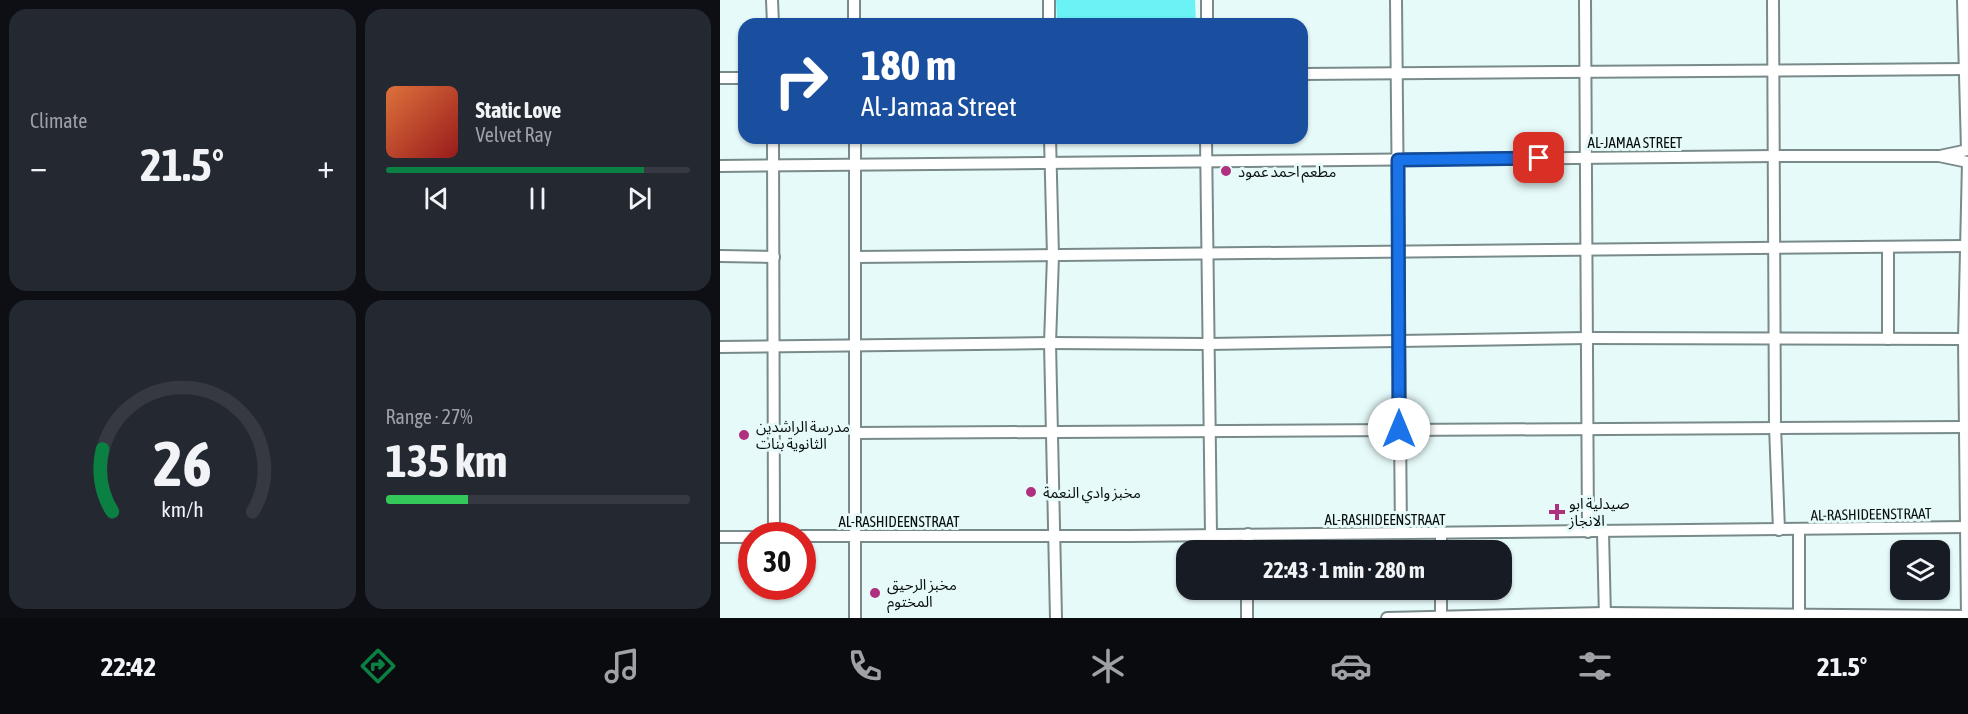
<!DOCTYPE html>
<html lang="en">
<head>
<meta charset="utf-8">
<style>
  :root { --surface:#171b24; --page:#242831; --text:#f1f3f6; --muted:#9ea1a6; --line:#363941; --accent:#0b8043 }
  body { margin:0; font-family:"Asap Condensed","Noto Sans Arabic",sans-serif; background:var(--page); color:var(--text); height:100vh; display:flex; flex-direction:column; font-size:22px; white-space:nowrap }
  * { box-sizing:border-box; margin:0 }
  p { font-size:20px; color:var(--muted) }
  .icon { flex:none; width:33px; height:33px; fill:none; stroke:currentColor; stroke-width:2; stroke-linecap:round; stroke-linejoin:round }
  .map { position:relative; flex:1; overflow:hidden }
  .side { display:flex; flex-direction:column; gap:9px; padding:9px; background:#0d0f14; width:720px }
  .side>* { flex:none }
  .top-card { position:absolute; left:18px; top:18px; width:570px; height:126px; border-radius:18px; box-shadow:0 2px 4px #0004; background:#1a4fa0; color:#fff; overflow:hidden }
  .buttons { position:absolute; left:1170px; top:540px; display:grid; gap:12px }
  .buttons a { display:grid; place-items:center; width:60px; height:60px; border-radius:12px; background:var(--surface); box-shadow:0 2px 4px #0004; font-size:30px }
  .speed { position:absolute; left:18px; top:522px; display:flex; gap:12px; font-size:30px; font-weight:700; text-align:center }
  .speed>* { display:grid; place-content:center; width:78px; height:78px; border-radius:50%; background:var(--surface); box-shadow:0 2px 4px #0004; line-height:1 }
  .speed .limit { border:9px solid #d22; background:#fff; color:#111 }
  .pin { position:absolute; display:grid; place-items:center; width:51px; height:51px; color:#fff; margin:-26px; border-radius:12px; box-shadow:0 3px 9px #0006 }
  .me { position:absolute; width:66px; margin:-33px; rotate:0deg; stroke-linejoin:round; filter:drop-shadow(0 0 4px #0008) }
  .turn { display:flex; align-items:center; gap:21px; height:126px; padding:0 24px; font-size:27px }
  .turn .icon { width:78px; height:78px; stroke-width:2.5 }
  .turn b { display:block; font-size:42px; line-height:51px }
  .big { font-size:45px; font-weight:700; line-height:1.1 }
  .side .tile { flex:1; display:flex; flex-direction:column; justify-content:center; gap:9px; min-width:0; padding:0 21px; border-radius:18px; background:var(--page) }
  .side .dial { align-items:center; gap:0 }
  .dial svg { height:156px; overflow:visible; fill:none; stroke:var(--line); stroke-width:7; stroke-linecap:round; text-anchor:middle }
  .dial text { fill:var(--text); stroke:none }
  .song { display:flex; align-items:center; gap:18px }
  .cover { width:72px; height:72px; border-radius:9px; background:linear-gradient(135deg,hsl(20 70% 55%),hsl(0 70% 35%)) }
  .played { height:6px; border-radius:3px; background:linear-gradient(90deg,var(--accent) 85%,var(--line) 85%) }
  .keys { display:flex; justify-content:space-around; direction:ltr }
  .heat { display:flex; justify-content:space-between; align-items:center; font-size:33px; direction:ltr }
  .charge { height:9px; border-radius:4px; background:linear-gradient(90deg,#34c759 27%,var(--line) 0) }
  .side .tiles { flex:1; display:grid; gap:9px; grid-template-columns:repeat(2,1fr) }
  .trip { position:absolute; left:456px; top:540px; width:336px; height:60px; border-radius:18px; background:var(--surface); box-shadow:0 2px 4px #0004; font-weight:700; line-height:60px; text-align:center }
  .tab-bar { display:flex; height:96px; justify-content:space-around; align-items:center; background:#090b0e; color:var(--muted) }
  .tab-bar .icon { width:42px; height:42px }
  .tab-bar .active { color:var(--accent) }
  .tab-bar b { font-size:27px; color:var(--text) }
  main { display:flex; flex:1; min-height:0 }
  .map>svg:first-child { display:block }
</style>
</head>
<body>
<main>
<section class="side">
<div class="tiles">
<div class="tile"><p>Climate</p>
<div class="heat"><a>−</a><b class="big">21.5°</b><a>+</a></div>
</div>
<div class="tile">
<div class="song"><i class="cover"></i><div><b>Static Love</b><p>Velvet Ray</p></div></div>
<div class="played"></div>
<div class="keys"><svg class="icon" aria-label="previous" viewBox="0 0 24 24"><path d="M18 5L8 12l10 7zM5 5v14"/></svg><svg class="icon" aria-label="pause" viewBox="0 0 24 24"><path d="M8 5v14M16 5v14"/></svg><svg class="icon" aria-label="next" viewBox="0 0 24 24"><path d="M6 5l10 7-10 7zM19 5v14"/></svg></div>
</div>
<div class="tile dial"><svg viewBox="0 0 100 80">
<path d="M14 69A42 42 0 1 1 86 69"/>
<path d="M14 69A42 42 0 0 1 9 37" stroke="#0b8043"/>
<text x="50" y="56" font-size="32" font-weight="700">26</text>
<text x="50" y="72" font-size="11">km/h</text>
</svg></div>
<div class="tile"><p>Range · 27%</p><b class="big">135 km</b><div class="charge"></div></div>
</div>
</section>
<div class="map">
<svg width="1248" height="618" viewBox="0 0 1248 618">
  <rect width="100%" height="100%" fill="#e7fafa"/>
  <polygon fill="#6bf2f5" points="336,0 475,0 476,24 337,24"/>
  <g fill="none" stroke-linecap="round" stroke-linejoin="round">
    <defs>
      <g id="minor">
        <polyline points="52,0 53,24"/>
        <polyline points="134,0 134,24"/>
        <polyline points="676,0 681,533"/>
        <polyline points="865,0 868,532"/>
        <polyline points="1053,0 1055,426 1059,530"/>
        <polyline points="1243,0 1247,150"/>
        <polyline points="329,24 329,0"/>
        <polyline points="487,24 487,0"/>
        <polyline points="582,74 1248,69"/>
        <polyline points="0,78 24,78"/>
        <polyline points="53,138 54,536"/>
        <polyline points="330,138 333,256 330,343 336,618"/>
        <polyline points="486,138 491,535"/>
        <polyline points="1220,156 1248,150"/>
        <polyline points="0,166 1055,156 1219,156 1248,162"/>
        <polyline points="1168,248 1168,339"/>
        <polyline points="0,256 54,257"/>
        <polyline points="136,257 1245,246"/>
        <polyline points="0,347 330,343 488,344 867,338 1244,339"/>
        <polyline points="135,433 1245,427"/>
        <polyline points="1079,530 1079,618"/>
        <polyline points="883,532 885,618"/>
        <polyline points="721,534 721,550"/>
        <polyline points="82,536 409,536 1248,527"/>
        <polyline points="0,537 32,537"/>
        <polyline points="527,550 528,534"/>
        <polyline points="135,618 135,138"/>
        <polyline points="527,618 527,590"/>
        <polyline points="667,618 885,613 1247,616"/>
        <polyline points="721,618 721,590"/>
        <polyline points="1247,618 1244,339 1248,162"/>
      </g>
    </defs>
    <use href="#minor" stroke="#798a8a" stroke-width="14"/>
    <use href="#minor" stroke="#fff" stroke-width="10"/>
  </g>
  <g fill="none" stroke-linecap="round" stroke-linejoin="round">
    <defs>
      <polyline id="route" points="679,429 678,160 819,158"/>
    </defs>
    <use href="#route" stroke="#114b97" stroke-width="15"/>
    <use href="#route" stroke="#1a73e8" stroke-width="10"/>
  </g>
  <g fill="#af307e" stroke="#e7fafa" stroke-width="2">
    <circle cx="506" cy="171" r="6"/>
    <circle cx="24" cy="435" r="6"/>
    <circle cx="311" cy="492" r="6"/>
    <path d="M834 503h6v6h6v6h-6v6h-6v-6h-6v-6h6z"/>
    <circle cx="155" cy="593" r="6"/>
  </g>
  <g text-anchor="middle" dominant-baseline="central" stroke-width="6" stroke-linejoin="round" paint-order="stroke">
    <g font-size="15" fill="#090f0f" stroke="#e7fafa">
      <text x="915" y="142">AL-JAMAA STREET</text>
      <text transform="translate(1151 514) rotate(-1)">AL-RASHIDEENSTRAAT</text>
      <text x="665" y="519">AL-RASHIDEENSTRAAT</text>
      <text x="179" y="521">AL-RASHIDEENSTRAAT</text>
    </g>
    <g font-size="15" fill="#090f0f" stroke="#e7fafa" text-anchor="start">
      <text x="518" y="171">مطعم احمد عمود</text>
      <text x="36" y="426">مدرسة الراشدين<tspan x="36" dy="17">الثانوية بنات</tspan></text>
      <text x="323" y="492">مخبز وادي النعمة</text>
      <text x="849" y="503">صيدلية ابو<tspan x="849" dy="17">الانجاز</tspan></text>
      <text x="167" y="584">مخبز الرحيق<tspan x="167" dy="17">المختوم</tspan></text>
    </g>
  </g>
</svg>
<div class="buttons">
<a><svg class="icon" aria-label="layers" viewBox="0 0 24 24"><path d="M12 4l9 5-9 5-9-5zM3 14l9 5 9-5"/></svg></a>
</div>
<div class="speed"><div class="limit">30</div></div>
<div class="pin" style="left:819px;top:158px;background:#d93025"><svg class="icon" aria-label="arrive" viewBox="0 0 24 24"><path d="M6 21V4h12l-3 4 3 4H6"/></svg></div>
<svg class="me" style="left:679px;top:429px" viewBox="-20 -20 40 40"><circle r="19" fill="#fff"/><path d="M0-13L10 11 0 6-10 11z" fill="#1a73e8"/></svg>
<div class="trip">22:43 · 1 min · 280 m</div>
<div class="top-card">
<div class="turn"><svg class="icon" aria-label="right" viewBox="0 0 24 24"><path d="M7 20v-9h11M14 6l5 5-5 5"/></svg><div><b>180 m</b>Al-Jamaa Street</div></div>
</div>
</div>
</main>
<nav class="tab-bar">
<b>22:42</b>
<svg class="icon active" aria-label="directions" viewBox="0 0 24 24"><path d="M12 3l9 9-9 9-9-9zM9 14v-3h6M13 9l2 2-2 2"/></svg>
<svg class="icon" aria-label="music" viewBox="0 0 24 24"><path d="M9 18V5l10-2v13"/><circle cx="6" cy="18" r="3"/><circle cx="16" cy="16" r="3"/></svg>
<svg class="icon" aria-label="phone" viewBox="0 0 24 24"><path d="M5 4h4l2 5-3 2q2 4 5 5l2-3 5 2v4C11 20 4 13 5 4z"/></svg>
<svg class="icon" aria-label="climate" viewBox="0 0 24 24"><path d="M12 3v18M4 7l16 10M4 17L20 7"/></svg>
<svg class="icon" aria-label="car" viewBox="0 0 24 24"><path d="M5 17H2v-5l4-1 3-4h7l3 4 3 1v5h-3M9 17h6M6 11h13"/><circle cx="7" cy="17" r="2"/><circle cx="17" cy="17" r="2"/></svg>
<svg class="icon" aria-label="filters" viewBox="0 0 24 24"><path d="M4 7h16M4 17h16"/><circle cx="9" cy="7" r="2"/><circle cx="15" cy="17" r="2"/></svg>
<b>21.5°</b>
</nav>
</body>
</html>
